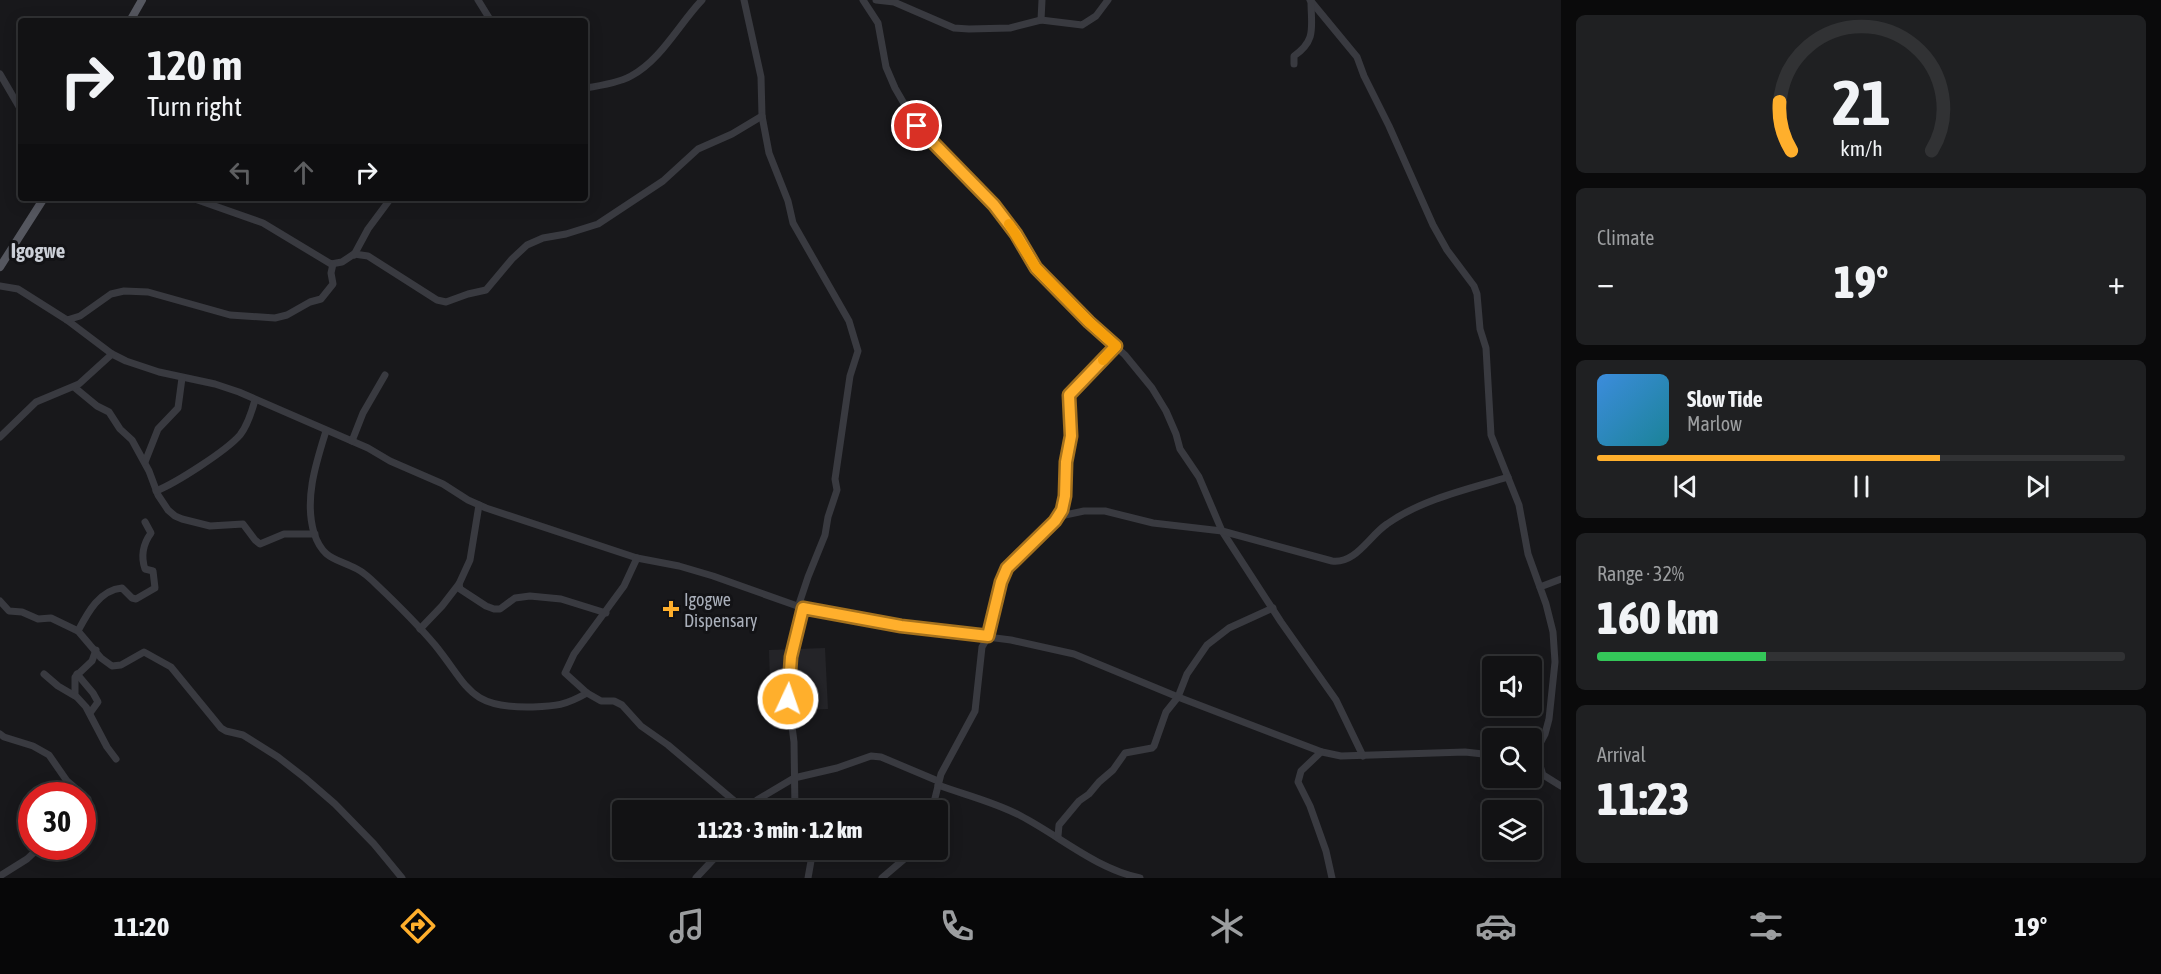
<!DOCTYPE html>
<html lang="en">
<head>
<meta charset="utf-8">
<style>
  :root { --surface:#121214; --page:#1f2022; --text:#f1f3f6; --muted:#9c9ea0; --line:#313234; --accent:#ffaf2c }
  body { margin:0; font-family:"Asap Condensed",sans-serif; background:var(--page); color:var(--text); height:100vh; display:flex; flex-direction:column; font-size:22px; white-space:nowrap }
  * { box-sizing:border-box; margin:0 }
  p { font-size:20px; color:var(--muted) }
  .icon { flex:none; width:33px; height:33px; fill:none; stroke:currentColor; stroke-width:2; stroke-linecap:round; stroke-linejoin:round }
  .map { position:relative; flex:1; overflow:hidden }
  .drawer { display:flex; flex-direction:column; gap:15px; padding:15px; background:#0a0a0b; width:600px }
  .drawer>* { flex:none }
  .hud { position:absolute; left:18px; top:18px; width:570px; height:183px; border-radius:6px; box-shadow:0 3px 15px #0003,0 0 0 2px var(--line); background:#121214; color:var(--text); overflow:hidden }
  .buttons { position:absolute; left:1482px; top:656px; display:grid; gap:12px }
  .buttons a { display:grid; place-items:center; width:60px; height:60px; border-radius:6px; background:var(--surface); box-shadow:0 3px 15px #0003,0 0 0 2px var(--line); font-size:30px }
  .speed { position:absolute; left:18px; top:782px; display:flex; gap:12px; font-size:30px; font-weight:700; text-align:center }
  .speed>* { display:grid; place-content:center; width:78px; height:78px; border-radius:50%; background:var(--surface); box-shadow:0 3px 15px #0003,0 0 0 2px var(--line); line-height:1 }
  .speed .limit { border:9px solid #d22; background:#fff; color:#111 }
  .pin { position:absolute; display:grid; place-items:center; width:51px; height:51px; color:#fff; margin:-26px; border:3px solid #fff; border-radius:50%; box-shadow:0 2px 6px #0007 }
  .me { position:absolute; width:66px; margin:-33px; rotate:3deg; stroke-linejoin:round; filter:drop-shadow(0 0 4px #0008) }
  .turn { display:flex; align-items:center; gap:21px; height:126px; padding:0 30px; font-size:27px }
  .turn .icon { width:78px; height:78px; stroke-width:2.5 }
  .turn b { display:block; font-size:42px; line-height:51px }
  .lanes { display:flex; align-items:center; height:57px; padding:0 30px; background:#0003; justify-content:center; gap:30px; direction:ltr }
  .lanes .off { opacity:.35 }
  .big { font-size:45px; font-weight:800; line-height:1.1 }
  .drawer .card { flex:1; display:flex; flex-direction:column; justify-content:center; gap:9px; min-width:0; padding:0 21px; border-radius:9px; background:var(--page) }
  .drawer .dial { align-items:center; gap:0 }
  .dial svg { height:156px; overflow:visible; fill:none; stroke:var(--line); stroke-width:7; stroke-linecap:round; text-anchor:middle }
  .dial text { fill:var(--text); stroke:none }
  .song { display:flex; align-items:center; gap:18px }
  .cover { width:72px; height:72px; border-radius:9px; background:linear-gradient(135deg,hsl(210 70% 55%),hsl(190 70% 35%)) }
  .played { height:6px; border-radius:3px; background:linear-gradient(90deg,var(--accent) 65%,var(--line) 65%) }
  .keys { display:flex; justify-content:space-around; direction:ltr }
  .heat { display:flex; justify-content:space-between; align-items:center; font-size:33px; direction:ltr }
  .charge { height:9px; border-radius:4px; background:linear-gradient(90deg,#34c759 32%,var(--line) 0) }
  .trip { position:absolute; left:612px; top:800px; width:336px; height:60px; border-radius:6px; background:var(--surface); box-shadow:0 3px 15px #0003,0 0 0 2px var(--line); font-weight:800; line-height:60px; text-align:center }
  .menu { display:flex; height:96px; justify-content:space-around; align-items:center; background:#070708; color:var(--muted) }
  .menu .icon { width:42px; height:42px }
  .menu .selected { color:var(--accent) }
  .menu b { font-size:27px; color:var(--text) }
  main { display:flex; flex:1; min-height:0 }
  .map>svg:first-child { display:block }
</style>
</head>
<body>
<main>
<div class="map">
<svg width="1561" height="878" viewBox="0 0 1561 878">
  <rect width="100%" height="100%" fill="#18181b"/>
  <polygon fill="#242428" points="825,648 828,709 771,711 769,650"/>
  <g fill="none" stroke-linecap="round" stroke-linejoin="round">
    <g stroke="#393a40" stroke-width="7">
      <polyline points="478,0 491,21"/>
      <polyline points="744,0 761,77 762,116 769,153 788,201 793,223 849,321 858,351 850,376 835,479 837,490 828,517 825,535 808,577 798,607"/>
      <polyline points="863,0 878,23 886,67 895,88 917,126 994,205 1016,234 1037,268 1089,322 1125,355 1152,388 1166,411 1176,434 1180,449 1199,477 1222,531 1281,622 1336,700 1363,756"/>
      <polyline points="876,0 894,2 954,28 969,29 1010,28 1041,20 1082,25 1096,16 1108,0"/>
      <polyline points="1310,0 1357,57 1364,76 1389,126 1433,225 1447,250 1474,286 1477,294 1480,329 1486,348 1491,435 1519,505 1528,554 1546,604 1553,632 1555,662 1549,719 1545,734 1537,749 1537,756 1542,772"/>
      <polyline points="1041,20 1042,0"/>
      <path d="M1294,64V56C1317,40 1311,27 1311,1"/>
      <polyline points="0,74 21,110"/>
      <path d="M585,88C599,86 618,83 631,76C661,60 679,24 702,0"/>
      <polyline points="192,198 263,223 331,264 342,262 354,254 368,256 437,300 446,302 468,294 486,290 512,259 527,245 543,238 566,234 598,224 663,181 698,149 732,134 762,116"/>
      <polyline points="354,255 368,229 391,198"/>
      <polyline points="0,286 18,289 67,320 112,354 126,361 159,372 215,384 239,392 368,448 390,461 443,484 468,500 486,508 637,558 679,566 713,576 803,608 901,626 1011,640 1074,654 1178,697 1322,752 1341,756 1465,752 1492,755"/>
      <polyline points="67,320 80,316 111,294 124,291 148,292 230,315 275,318 287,315 310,302 321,299 333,284 331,273 333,264"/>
      <polyline points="74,387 97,406 109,412 120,429 132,440 149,471 158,495 168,510 175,516 182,519 210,526 243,524 255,540 260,544 284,534 315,534"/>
      <path d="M326,431C316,463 304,499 314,533C323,560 336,558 357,569C365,573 372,580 378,586C398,605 418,625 435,645C469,687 468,708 531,707C556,706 564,706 587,693"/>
      <polyline points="0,437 36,402 79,384 112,354"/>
      <polyline points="352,441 363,413 385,375"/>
      <polyline points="145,462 158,429 178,408 182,378"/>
      <path d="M156,491C176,483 226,451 240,435C248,425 252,411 255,400"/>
      <polyline points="479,505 470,560 459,584 460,589 486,606 494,609 500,609 515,598 530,596 561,599 606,613"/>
      <polyline points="1056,520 1062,510 1065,496 1066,462 1071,436 1069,395 1116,346"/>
      <polyline points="637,558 624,586 574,654 565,673 587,693 601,701 614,701 622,705 641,726 668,745 745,810"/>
      <polyline points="1540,587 1561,579"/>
      <polyline points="0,601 9,611 22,612 38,619 51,618 78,631 101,658 112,666 121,665 144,652 171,667 221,728 226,731 243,735 278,757 305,778 335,804 374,844 402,878"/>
      <polyline points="420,629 442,606 459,584"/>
      <path d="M78,631C87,614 99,590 122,588L132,598L136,599L155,588L153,571L145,569C141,557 143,544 151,533L145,522"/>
      <polyline points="96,650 92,661 75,677 75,695 86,707 107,747 116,759"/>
      <polyline points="44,674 58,686 75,696"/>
      <polyline points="77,674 93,693 98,702 90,713"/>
      <polyline points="0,734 4,737 33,746 49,755 67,781 88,799 87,803 82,810"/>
      <polyline points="1321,752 1301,771 1298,782 1310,806 1326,851 1332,878"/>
      <polyline points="1532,768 1561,786"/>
      <path d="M938,785C965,795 995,802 1021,816C1061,837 1095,868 1140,878"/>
      <polyline points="746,810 757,800 794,778 837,768 871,756 881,757 938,781"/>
      <polyline points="795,810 794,742 787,687 791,657 803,608"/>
      <path d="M932,810L941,774L975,711L982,647L988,637L1004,573L1011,562L1055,521L1065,515L1084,511H1105L1153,523L1222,531L1332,561C1356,564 1369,536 1387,524C1422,499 1468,489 1508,477"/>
      <polyline points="1058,836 1059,825 1079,801 1089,794 1099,782 1113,770 1125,753 1152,748 1154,746 1166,712 1178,697 1187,674 1207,645 1229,628 1273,608"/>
      <polyline points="808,849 811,861 808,878"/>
      <polyline points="0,876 27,859 41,846"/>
      <polyline points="696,878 723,849"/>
      <polyline points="882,878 916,849"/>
    </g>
    <g stroke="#55575f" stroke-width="8">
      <polyline points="130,21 142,0"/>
      <polyline points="0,267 44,198"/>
    </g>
  </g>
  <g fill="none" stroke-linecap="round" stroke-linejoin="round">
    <defs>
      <polyline id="route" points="788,699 791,657 803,608 901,626 988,636 1001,582 1007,568 1055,521 1062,510 1065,496 1066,462 1071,436 1069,395 1116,346 1089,322 1036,268 1016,234 994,205 917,126"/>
    </defs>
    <use href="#route" stroke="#a6721d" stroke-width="15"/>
    <use href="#route" stroke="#ffaf2c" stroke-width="10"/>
    <polyline stroke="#f59e0b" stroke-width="10" points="1009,224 1036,268 1089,322 1116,346 1103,360"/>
  </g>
  <path fill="#ffaf2c" stroke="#131316" stroke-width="2" d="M668 600h6v6h6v6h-6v6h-6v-6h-6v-6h6z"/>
  <g text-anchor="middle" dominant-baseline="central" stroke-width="6" stroke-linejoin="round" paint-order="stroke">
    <g font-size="18" fill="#aab0bb" stroke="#131316" text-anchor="start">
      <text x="684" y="599">Igogwe<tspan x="684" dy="21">Dispensary</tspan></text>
    </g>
    <g font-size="21" font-weight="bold" fill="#cbcfd7" stroke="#131316">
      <text x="38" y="250">Igogwe</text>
    </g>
  </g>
</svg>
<div class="buttons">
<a><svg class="icon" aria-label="sound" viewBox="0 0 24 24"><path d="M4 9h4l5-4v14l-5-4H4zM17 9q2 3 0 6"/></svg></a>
<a><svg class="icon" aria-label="search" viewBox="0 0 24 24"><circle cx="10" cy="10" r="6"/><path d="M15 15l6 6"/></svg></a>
<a><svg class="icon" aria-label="layers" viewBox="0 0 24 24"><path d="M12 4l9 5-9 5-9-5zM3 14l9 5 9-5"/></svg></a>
</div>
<div class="speed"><div class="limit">30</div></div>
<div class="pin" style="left:917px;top:126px;background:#d93025"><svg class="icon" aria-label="arrive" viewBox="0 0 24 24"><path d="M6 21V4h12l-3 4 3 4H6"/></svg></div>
<svg class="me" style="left:788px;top:699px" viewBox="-20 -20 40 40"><circle r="17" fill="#ffaf2c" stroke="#fff" stroke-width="3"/><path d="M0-11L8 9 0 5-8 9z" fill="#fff"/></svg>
<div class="trip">11:23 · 3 min · 1.2 km</div>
<div class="hud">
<div class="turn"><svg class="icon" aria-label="right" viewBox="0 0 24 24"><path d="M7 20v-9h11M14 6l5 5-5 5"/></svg><div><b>120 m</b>Turn right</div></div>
<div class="lanes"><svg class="icon off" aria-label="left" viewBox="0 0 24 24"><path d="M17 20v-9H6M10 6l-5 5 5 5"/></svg><svg class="icon off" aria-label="ahead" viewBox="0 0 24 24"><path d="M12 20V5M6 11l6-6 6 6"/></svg><svg class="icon" aria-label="right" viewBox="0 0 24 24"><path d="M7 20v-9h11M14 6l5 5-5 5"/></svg></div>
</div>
</div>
<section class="drawer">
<div class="card dial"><svg viewBox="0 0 100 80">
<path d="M14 69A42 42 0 1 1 86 69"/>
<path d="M14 69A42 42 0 0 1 8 44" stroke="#ffaf2c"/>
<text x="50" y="56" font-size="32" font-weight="700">21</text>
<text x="50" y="72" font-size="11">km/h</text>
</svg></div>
<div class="card"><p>Climate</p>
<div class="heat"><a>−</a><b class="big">19°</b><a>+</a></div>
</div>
<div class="card">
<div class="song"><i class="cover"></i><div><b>Slow Tide</b><p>Marlow</p></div></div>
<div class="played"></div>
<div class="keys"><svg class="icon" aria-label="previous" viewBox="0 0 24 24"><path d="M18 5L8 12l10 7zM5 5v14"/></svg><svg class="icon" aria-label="pause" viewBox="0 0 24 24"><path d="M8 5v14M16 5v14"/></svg><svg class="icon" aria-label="next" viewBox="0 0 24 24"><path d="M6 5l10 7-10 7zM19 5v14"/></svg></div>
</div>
<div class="card"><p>Range · 32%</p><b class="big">160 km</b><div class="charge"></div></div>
<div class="card"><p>Arrival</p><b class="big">11:23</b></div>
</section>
</main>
<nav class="menu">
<b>11:20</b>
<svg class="icon selected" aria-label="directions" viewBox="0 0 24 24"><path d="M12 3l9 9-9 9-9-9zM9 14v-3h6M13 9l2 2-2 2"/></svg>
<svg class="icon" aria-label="music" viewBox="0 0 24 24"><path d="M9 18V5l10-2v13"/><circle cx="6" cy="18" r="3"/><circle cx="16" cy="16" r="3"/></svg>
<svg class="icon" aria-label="phone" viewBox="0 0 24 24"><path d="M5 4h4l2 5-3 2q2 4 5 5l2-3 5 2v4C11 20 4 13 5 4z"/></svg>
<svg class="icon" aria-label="climate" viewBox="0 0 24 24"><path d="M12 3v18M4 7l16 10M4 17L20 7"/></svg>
<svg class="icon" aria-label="car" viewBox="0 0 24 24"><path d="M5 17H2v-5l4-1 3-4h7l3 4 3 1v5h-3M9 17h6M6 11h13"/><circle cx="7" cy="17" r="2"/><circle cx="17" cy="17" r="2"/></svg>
<svg class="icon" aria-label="filters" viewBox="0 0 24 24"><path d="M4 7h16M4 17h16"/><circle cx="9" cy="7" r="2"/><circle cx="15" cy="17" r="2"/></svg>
<b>19°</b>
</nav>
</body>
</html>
